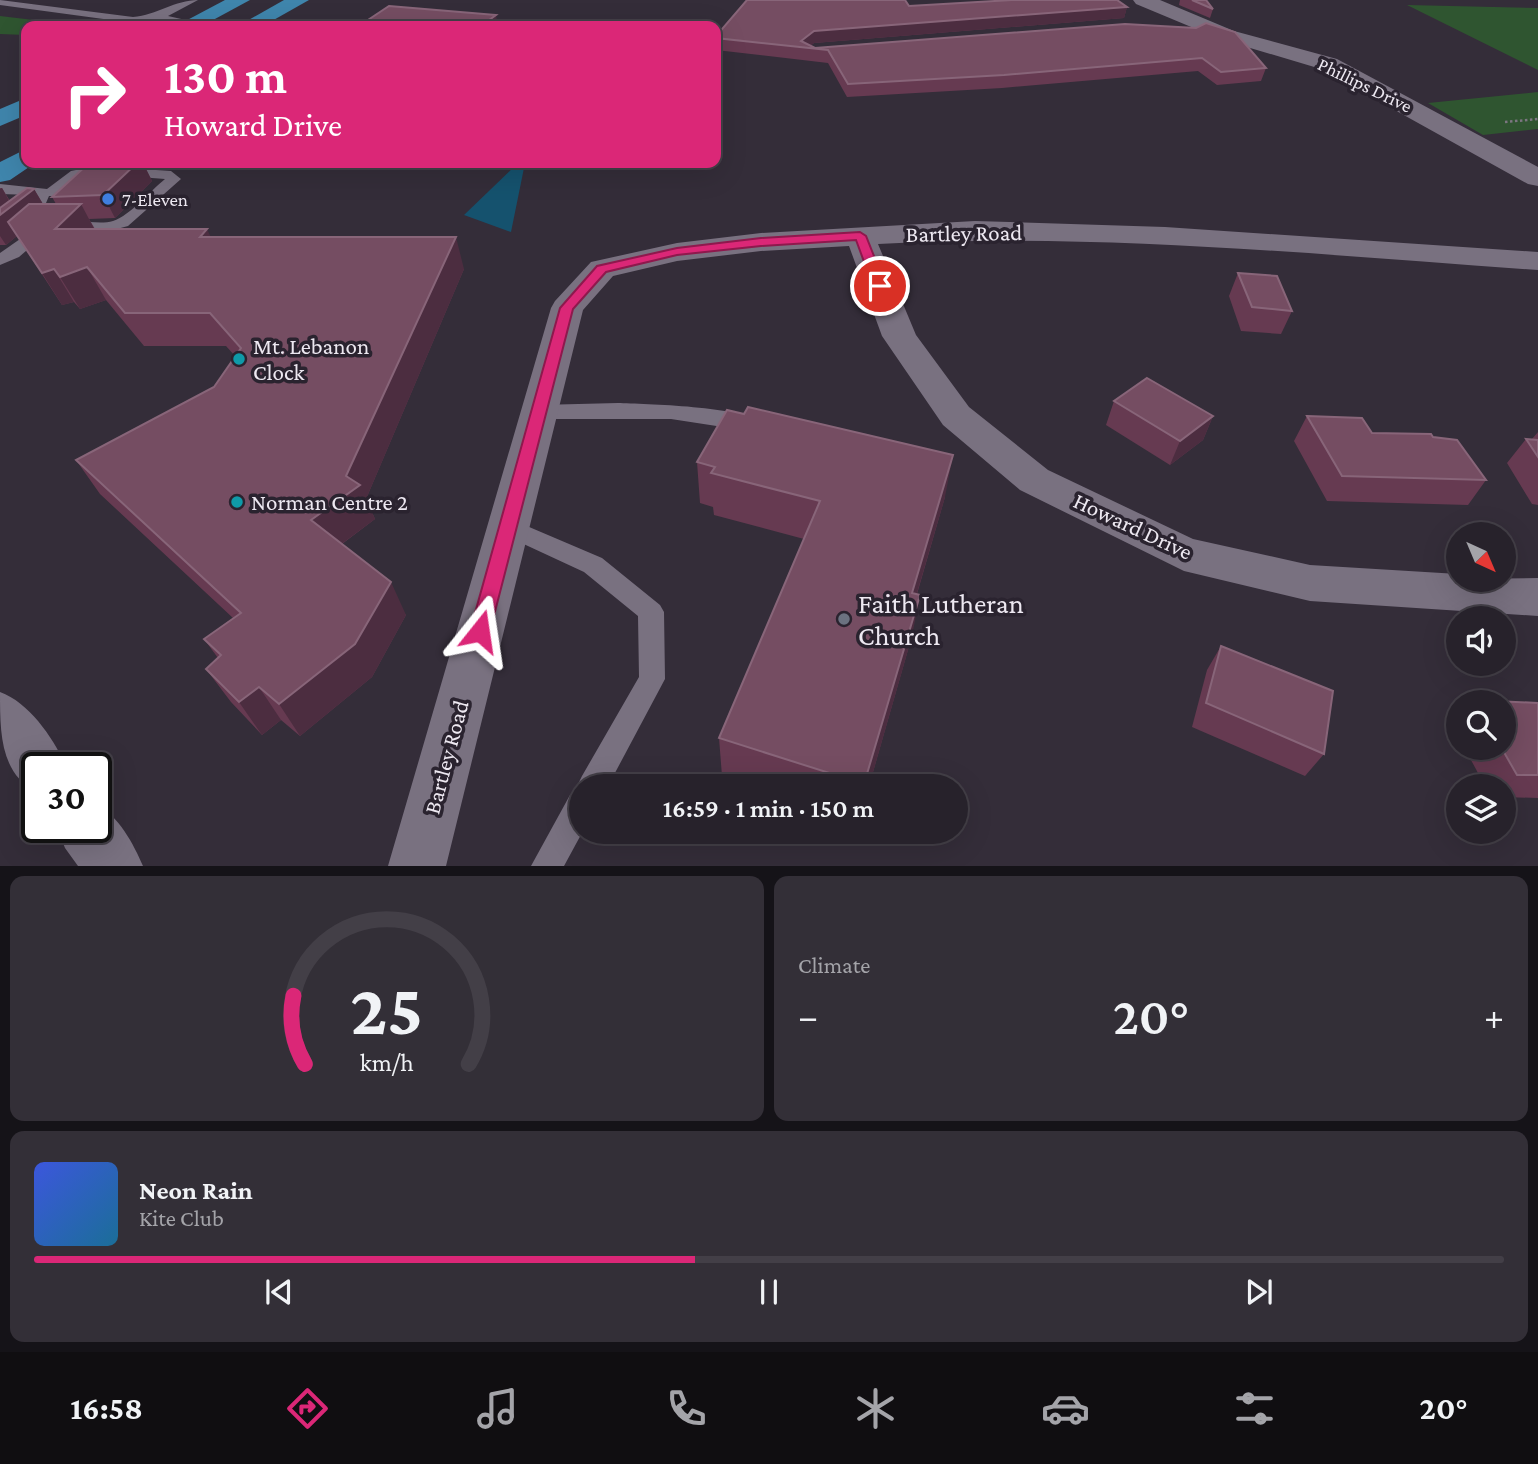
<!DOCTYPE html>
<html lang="en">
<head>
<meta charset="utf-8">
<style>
  :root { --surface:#27222b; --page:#332f37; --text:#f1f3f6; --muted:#a4a4a9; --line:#433f47; --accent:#db2777 }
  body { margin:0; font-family:"Crimson Pro",serif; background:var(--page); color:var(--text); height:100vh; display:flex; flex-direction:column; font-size:26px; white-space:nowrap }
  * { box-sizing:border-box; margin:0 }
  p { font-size:23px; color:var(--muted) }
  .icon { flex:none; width:38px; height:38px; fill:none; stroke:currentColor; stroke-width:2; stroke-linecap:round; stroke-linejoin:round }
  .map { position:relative; height:866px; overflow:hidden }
  .drawer { display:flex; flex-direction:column; gap:10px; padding:10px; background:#151318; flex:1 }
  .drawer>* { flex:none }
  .hud { position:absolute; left:21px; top:21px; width:700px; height:147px; border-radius:14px; box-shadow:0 7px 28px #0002,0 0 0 2px var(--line); background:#db2777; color:#fff; overflow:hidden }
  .needle { width:46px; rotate:136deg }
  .tools { position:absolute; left:1446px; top:522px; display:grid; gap:14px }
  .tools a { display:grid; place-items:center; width:70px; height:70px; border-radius:50%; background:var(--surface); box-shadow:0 7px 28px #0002,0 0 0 2px var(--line); font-size:35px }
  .speed { position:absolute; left:21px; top:752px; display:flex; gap:14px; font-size:35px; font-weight:700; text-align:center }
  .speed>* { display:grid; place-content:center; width:91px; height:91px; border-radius:50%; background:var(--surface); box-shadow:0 7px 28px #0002,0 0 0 2px var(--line); line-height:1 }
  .speed .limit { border:4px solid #111; border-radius:10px; background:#fff; color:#111 }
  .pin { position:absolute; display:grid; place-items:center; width:60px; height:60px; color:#fff; margin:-30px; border:4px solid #fff; border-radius:50%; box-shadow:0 2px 7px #0007 }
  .me { position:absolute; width:77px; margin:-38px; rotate:15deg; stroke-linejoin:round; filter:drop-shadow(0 0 5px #0008) }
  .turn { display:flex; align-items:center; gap:24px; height:147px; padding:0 28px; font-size:32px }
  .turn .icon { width:91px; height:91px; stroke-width:2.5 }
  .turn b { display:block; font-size:49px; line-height:60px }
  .big { font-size:52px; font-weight:600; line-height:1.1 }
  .drawer .card { flex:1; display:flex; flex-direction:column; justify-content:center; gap:10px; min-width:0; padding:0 24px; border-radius:14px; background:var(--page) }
  .drawer .dial { align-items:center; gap:0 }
  .dial svg { height:182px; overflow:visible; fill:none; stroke:var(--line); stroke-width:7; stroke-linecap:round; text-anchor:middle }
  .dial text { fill:var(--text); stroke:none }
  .song { display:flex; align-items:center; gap:21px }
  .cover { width:84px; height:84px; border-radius:10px; background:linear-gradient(135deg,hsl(230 70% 55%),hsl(200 70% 35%)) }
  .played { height:7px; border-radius:4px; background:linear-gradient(90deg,var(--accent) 45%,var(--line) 45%) }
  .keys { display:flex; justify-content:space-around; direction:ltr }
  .heat { display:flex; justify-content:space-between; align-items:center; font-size:38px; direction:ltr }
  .drawer .tiles { flex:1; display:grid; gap:10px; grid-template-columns:1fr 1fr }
  .card:last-child { grid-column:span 2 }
  .trip { position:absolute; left:569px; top:774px; width:399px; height:70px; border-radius:35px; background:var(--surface); box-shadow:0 7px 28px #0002,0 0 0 2px var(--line); font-weight:600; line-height:70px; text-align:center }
  .menu { display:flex; height:112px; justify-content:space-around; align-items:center; background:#100e11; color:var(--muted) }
  .menu .icon { width:49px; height:49px }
  .menu .current { color:var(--accent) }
  .menu b { font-size:32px; color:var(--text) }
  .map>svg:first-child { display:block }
</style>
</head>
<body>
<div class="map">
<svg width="1538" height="866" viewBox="0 0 1538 866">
  <rect width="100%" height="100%" fill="#342d39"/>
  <g fill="#2f5530">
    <polygon points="1407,5 1538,8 1538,70"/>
    <polygon points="0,16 84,26 26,26 26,35 0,34"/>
    <polygon points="1538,92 1538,129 1483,135 1428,103"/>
  </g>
  <polygon fill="#15526e" points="518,163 525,163 511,232 464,215"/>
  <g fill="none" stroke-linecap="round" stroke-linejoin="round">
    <polyline stroke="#7c7681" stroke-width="2.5" stroke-dasharray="2.5 2.5" stroke-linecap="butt" points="1505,122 1538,119"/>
    <g fill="#797180" fill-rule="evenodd">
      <path d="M0,0L133,17C157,15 175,0 198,0L168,16L199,23L193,26L156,21L133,23L0,5Z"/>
      <path d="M96,166L171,171L181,179L128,226L102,233L61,230L59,227C70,216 97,226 113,221C131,215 150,191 165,179C143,178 101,169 82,177C69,182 63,197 49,196L46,203L0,239V226L33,199V195L0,194V184L47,189L71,171Z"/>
      <polygon points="43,223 51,228 49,231 19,257 0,265 0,253"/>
      <path d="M618,403C642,404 748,406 759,424L749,431L671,419H539L529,412L539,405Z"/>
      <polygon points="508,518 602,558 660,605 664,612 665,679 608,786 581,786 583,831 564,866 531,866 570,795 579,791 577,786 582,776 639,677 638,616 584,572 500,533 496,527 500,521"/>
    </g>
    <g fill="#797180" fill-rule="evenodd">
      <polygon points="1133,0 1160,0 1234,31 1337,59 1538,167 1538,186 1528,184 1321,69 1220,39 1136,4"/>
      <path d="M975,221L1165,227L1538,252V270C1319,255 1098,232 878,244L916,335L969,407L1048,470L1193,539L1310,565L1458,574V579L1538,578V616L1310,601L1184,571L1020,490L943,425L882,336L849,246L761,251L677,261L613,276L583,310L446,866H388L551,308L555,301L591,262L677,243L761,233Z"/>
      <path d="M0,692C30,703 54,739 67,768H37V792C0,774 0,732 0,692Z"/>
      <path d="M96,805C118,814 134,845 143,866H78L65,848L57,828H96Z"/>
    </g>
    <g fill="#3f85ac" fill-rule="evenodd">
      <polygon points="225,0 250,0 202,26 176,26"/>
      <polygon points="284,0 309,0 263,26 238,26"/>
      <polygon points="26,98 26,115 0,126 0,109"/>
      <polygon points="26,149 26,163 35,163 10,180 0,182 0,162"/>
    </g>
  </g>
  <g fill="#663a51">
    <polygon points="1180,0 1206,0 1213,9 1210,18 1179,5"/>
    <polygon points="909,6 1127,7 1124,18 814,43 810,46 815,48 1125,24 1266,68 1261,81 1217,85 1198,71 1002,88 847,97 828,63 716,50 716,36"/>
    <polygon points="89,163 143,163 152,181 115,218 89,219 95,229 211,237 464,269 366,499 375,519 342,544 406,615 372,677 300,736 281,720 262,735 231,702 206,669 218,658 204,639 233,618 100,494 76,460 214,387 235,356 226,346 144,346 106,300 80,309 74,302 62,305 17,236 6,245 0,245 0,188 2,188 10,201 34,189 43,204 56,204 52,197"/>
    <polygon points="1238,273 1292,311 1281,334 1241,331 1229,296"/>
    <polygon points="1114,401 1213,416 1203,440 1170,465 1106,425"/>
    <polygon points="1307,416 1372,433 1433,437 1486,480 1468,505 1327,501 1294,441"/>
    <polygon points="1538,432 1538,505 1532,504 1507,463 1526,439 1532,439"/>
    <polygon points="697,462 945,497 917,594 912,636 869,786 751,786 722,776 719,738 804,539 714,515 713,507 700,503"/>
    <polygon points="1221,646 1324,754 1305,776 1192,727 1207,670"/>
    <polygon points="1474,700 1538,703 1538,798 1503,797 1503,786 1485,786 1464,747 1503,747 1503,702 1473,702"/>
    <polygon points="1458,717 1458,735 1452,724"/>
  </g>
  <g fill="#4c2d40">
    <polygon points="1127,7 1124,18 814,43 807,48 801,41 814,31"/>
    <polygon points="496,15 498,26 481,26"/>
    <polygon points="137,163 143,163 152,181 115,218 103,195"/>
    <polygon points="2,188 12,206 34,189 47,211 6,245 0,236 0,189"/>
    <polygon points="81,204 98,236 55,229"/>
    <polygon points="207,229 222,261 200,237"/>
    <polygon points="456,237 464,269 366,499 375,519 328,554 311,520"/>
    <polygon points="87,267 106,300 80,309 60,277"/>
    <polygon points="54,269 74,302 62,305 42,273"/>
    <polygon points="1213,416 1203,440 1170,465 1180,441"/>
    <polygon points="953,455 945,497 905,634 912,593"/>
    <polygon points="391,582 406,615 372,677 300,736 279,704"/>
    <polygon points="920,595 912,636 869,786 863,786"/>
    <polygon points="259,687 281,720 262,735 239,702"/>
  </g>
  <g fill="#754d62" stroke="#886579" stroke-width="2">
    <polygon points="747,0 905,0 909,6 1012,0 1117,0 1127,7 814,31 801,41 815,48 1125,24 1196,28 1206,23 1235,32 1266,68 1221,72 1202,58 1004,75 848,84 828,50 716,38 716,36"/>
    <polygon points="1192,0 1206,0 1213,9"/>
    <polygon points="389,6 496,15 481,26 359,26"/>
    <polygon points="89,163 137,163 103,195 52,197"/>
    <polygon points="27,188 34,189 0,215 0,208"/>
    <polygon points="29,204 81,204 55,229 207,229 200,237 456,237 346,476 360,485 311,520 391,582 355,644 279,704 259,687 239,702 206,669 221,655 204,639 241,613 76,460 214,387 241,348 210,313 125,313 87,267 60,277 54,269 42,273 8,222"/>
    <polygon points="1238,273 1277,276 1292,311 1252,307"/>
    <polygon points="1147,378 1213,416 1180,441 1114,401"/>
    <polygon points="748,407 953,455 912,593 920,595 864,784 719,738 820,501 711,473 715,467 697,462 727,410 744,414"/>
    <polygon points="1307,416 1362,418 1372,433 1431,434 1433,437 1457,440 1486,480 1342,476"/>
    <polygon points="1526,439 1538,440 1538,457"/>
    <polygon points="1221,646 1333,691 1324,754 1206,703"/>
    <polygon points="1474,700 1538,703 1538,775 1517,775 1501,747 1503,747 1503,702 1475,702"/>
  </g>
  <polygon fill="#db2777" stroke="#8e194d" stroke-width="2" points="860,232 866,236 886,286 884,289 873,286 856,240 761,246 677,255 606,272 573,309 490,631 487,637 473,637 470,631 560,308 597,266 677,248 761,238"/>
  <circle fill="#3f7fe0" stroke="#2a232f" stroke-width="2.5" cx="108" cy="199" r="7"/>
  <g fill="#0f9aa8" stroke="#2a232f" stroke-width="2.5">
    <circle cx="239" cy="359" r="7"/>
    <circle cx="237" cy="502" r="7"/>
  </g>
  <circle fill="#6b7280" stroke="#2a232f" stroke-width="2.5" cx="844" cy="619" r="7"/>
  <g text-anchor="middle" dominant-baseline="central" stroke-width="7" stroke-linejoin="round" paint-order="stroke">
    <g font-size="19" fill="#ede8f1" stroke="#2a232f">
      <text transform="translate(1365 85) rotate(26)">Phillips Drive</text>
    </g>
    <g font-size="19" fill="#ede8f1" stroke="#2a232f" text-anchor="start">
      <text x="122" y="199">7-Eleven</text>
    </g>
    <g font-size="23" fill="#ede8f1" stroke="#2a232f">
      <text transform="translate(964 233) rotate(-1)">Bartley Road</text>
      <text transform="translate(1133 526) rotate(25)">Howard Drive</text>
      <text transform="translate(446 757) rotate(-75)">Bartley Road</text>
    </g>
    <g font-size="23" fill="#ede8f1" stroke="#2a232f" text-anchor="start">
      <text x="253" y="346">Mt. Lebanon<tspan x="253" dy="26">Clock</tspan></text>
      <text x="251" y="502">Norman Centre 2</text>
    </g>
    <g font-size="28" fill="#ede8f1" stroke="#2a232f" text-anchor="start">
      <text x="858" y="603">Faith Lutheran<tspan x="858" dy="32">Church</tspan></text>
    </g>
  </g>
</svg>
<div class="tools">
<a><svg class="needle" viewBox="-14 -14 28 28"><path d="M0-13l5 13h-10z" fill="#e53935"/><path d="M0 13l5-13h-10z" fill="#a4a4a9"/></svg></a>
<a><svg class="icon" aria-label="sound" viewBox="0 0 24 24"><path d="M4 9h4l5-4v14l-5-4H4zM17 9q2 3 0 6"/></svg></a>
<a><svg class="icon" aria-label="search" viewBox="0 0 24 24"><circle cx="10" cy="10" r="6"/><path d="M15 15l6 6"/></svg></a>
<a><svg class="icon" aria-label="layers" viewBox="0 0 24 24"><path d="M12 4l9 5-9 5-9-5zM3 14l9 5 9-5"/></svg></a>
</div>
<div class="speed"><div class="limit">30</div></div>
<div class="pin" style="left:880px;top:286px;background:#d93025"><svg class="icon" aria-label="arrive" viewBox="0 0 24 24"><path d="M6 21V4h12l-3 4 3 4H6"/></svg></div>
<svg class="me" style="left:480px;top:631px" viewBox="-20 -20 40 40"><path d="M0-17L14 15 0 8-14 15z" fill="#db2777" stroke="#fff" stroke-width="4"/></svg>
<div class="trip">16:59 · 1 min · 150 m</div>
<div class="hud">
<div class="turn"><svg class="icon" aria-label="right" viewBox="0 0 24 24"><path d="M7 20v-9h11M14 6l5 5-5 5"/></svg><div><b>130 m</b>Howard Drive</div></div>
</div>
</div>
<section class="drawer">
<div class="tiles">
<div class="card dial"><svg viewBox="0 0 100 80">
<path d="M14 69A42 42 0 1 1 86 69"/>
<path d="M14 69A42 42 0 0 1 9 39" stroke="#db2777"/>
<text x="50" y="56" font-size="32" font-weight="700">25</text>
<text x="50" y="72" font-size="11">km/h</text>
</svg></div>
<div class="card"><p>Climate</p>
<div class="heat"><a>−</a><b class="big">20°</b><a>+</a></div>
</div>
<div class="card">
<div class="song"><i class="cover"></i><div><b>Neon Rain</b><p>Kite Club</p></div></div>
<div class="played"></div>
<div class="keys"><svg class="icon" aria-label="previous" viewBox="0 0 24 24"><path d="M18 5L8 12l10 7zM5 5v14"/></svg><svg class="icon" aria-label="pause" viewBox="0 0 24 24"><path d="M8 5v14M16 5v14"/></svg><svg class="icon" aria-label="next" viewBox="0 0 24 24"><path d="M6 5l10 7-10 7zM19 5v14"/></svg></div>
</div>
</div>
</section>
<nav class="menu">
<b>16:58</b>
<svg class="icon current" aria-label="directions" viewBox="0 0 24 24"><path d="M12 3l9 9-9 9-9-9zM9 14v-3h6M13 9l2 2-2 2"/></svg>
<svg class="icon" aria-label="music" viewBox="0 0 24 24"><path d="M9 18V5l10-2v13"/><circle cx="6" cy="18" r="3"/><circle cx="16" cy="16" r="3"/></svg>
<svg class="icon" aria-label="phone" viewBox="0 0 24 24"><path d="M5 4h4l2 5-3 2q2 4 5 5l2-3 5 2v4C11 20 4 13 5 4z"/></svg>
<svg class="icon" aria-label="climate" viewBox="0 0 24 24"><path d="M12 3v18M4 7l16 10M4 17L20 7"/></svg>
<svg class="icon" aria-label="car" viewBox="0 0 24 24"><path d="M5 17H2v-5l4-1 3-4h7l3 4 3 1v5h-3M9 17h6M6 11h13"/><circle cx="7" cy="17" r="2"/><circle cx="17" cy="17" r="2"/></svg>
<svg class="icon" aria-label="filters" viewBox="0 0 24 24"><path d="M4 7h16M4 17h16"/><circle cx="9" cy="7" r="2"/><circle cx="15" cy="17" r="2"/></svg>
<b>20°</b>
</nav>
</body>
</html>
